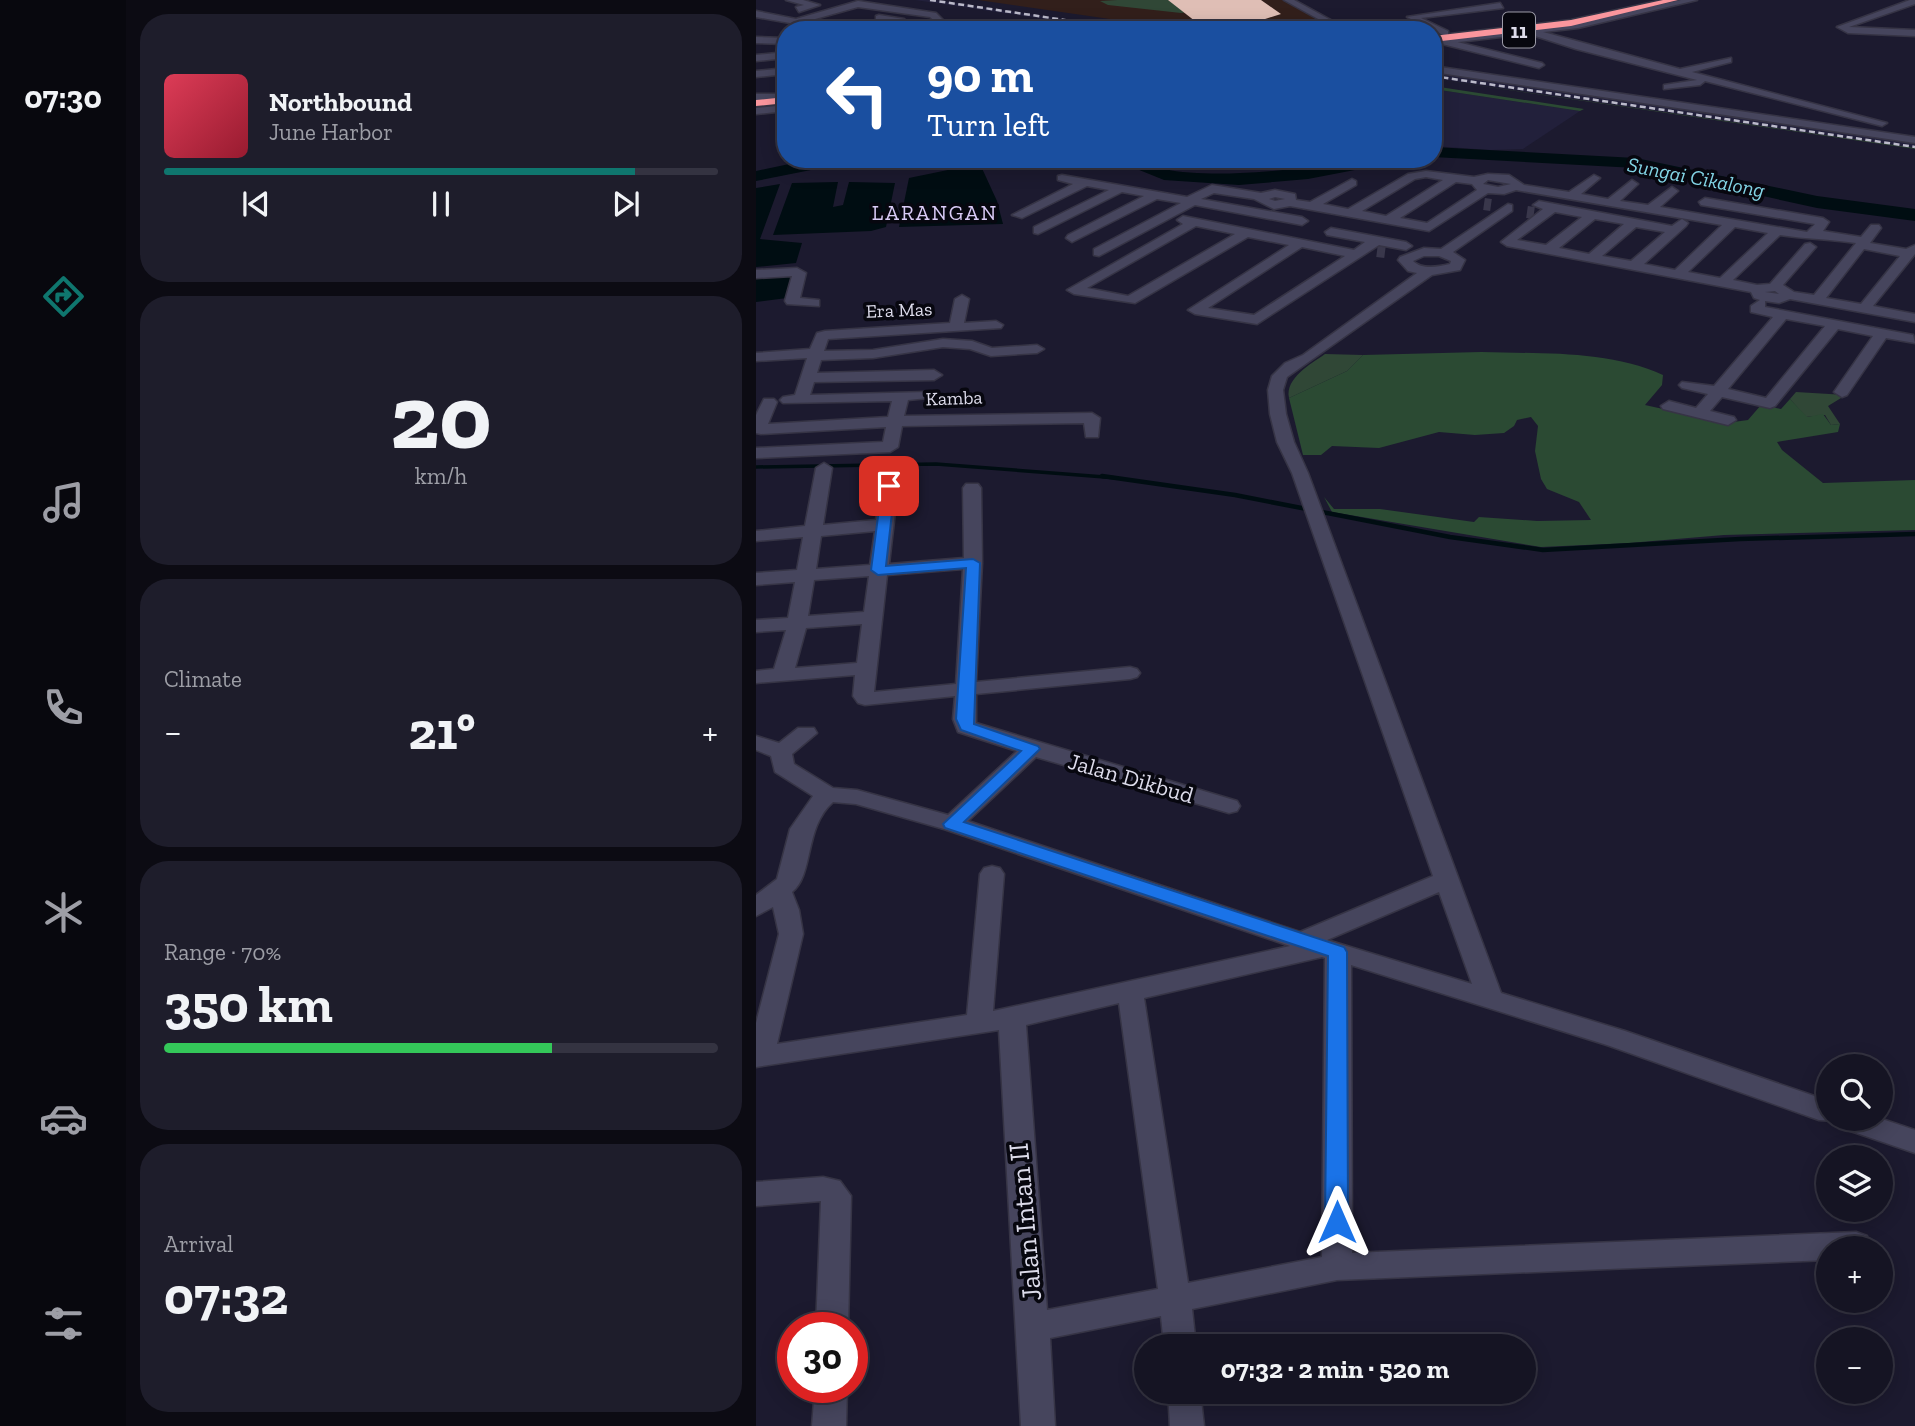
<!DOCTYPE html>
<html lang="en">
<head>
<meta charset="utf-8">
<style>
  :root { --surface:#151423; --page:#1e1d2b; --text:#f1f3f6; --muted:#9d9ea6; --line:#343341; --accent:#0f766e }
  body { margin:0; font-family:"Zilla Slab",serif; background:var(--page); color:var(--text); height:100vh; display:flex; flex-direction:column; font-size:26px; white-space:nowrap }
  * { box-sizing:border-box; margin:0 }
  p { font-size:23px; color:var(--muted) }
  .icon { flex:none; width:38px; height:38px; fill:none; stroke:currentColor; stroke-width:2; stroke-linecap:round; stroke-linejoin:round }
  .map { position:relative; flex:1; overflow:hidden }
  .panel { display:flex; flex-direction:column; gap:14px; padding:14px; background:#0c0b13; width:630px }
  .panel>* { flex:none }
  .banner { position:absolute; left:21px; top:21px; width:665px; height:147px; border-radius:28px; box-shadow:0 4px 18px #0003,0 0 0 2px var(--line); background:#1a4fa0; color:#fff; overflow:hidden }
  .tools { position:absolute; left:1060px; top:1054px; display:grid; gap:14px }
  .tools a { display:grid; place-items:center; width:77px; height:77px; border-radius:50%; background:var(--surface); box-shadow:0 4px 18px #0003,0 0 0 2px var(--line); font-size:35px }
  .speed { position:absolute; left:21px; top:1312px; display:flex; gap:14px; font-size:35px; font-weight:700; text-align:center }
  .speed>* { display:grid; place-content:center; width:91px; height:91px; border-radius:50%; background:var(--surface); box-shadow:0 4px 18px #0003,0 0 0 2px var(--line); line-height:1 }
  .speed .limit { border:10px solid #d22; background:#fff; color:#111 }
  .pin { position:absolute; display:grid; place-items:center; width:60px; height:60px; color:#fff; margin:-30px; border-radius:14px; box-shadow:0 4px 10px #0006 }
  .me { position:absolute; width:77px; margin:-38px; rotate:0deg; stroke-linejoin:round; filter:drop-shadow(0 0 5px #0008) }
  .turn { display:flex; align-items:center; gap:24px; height:147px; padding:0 35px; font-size:32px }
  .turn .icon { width:91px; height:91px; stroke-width:2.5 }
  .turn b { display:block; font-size:49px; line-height:60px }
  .big { font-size:52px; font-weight:700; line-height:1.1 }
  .panel .card { flex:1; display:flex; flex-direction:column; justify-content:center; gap:10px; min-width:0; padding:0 24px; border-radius:28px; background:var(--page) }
  .panel .dial { align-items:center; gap:0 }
  .dial b { font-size:91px; line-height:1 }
  .song { display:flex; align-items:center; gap:21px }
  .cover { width:84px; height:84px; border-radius:10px; background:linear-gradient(135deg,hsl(350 70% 55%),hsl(350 70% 35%)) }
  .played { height:7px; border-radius:4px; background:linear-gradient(90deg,var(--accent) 85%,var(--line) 85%) }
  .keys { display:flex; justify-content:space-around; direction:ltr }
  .heat { display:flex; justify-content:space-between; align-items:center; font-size:38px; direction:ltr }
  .charge { height:10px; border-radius:5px; background:linear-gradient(90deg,#34c759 70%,var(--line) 0) }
  .trip { position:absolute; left:378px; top:1334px; width:402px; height:70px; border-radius:35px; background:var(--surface); box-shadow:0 4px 18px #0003,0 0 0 2px var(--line); font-weight:700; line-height:70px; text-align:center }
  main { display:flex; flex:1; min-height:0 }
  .tabs { display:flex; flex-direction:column; width:126px; justify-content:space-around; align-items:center; background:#08080e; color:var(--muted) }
  .tabs .icon { width:49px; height:49px }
  .tabs .on { color:var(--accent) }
  .tabs b { font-size:32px; color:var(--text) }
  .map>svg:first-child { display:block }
</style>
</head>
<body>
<main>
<nav class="tabs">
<b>07:30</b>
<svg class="icon on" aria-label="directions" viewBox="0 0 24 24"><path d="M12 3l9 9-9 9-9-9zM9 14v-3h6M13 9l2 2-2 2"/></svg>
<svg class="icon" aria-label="music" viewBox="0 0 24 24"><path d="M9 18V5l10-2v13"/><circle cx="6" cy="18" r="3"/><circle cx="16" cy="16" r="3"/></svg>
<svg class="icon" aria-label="phone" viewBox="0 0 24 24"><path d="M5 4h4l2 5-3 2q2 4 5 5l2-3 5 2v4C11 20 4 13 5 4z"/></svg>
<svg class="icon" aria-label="climate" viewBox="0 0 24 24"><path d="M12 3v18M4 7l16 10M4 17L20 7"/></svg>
<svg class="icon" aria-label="car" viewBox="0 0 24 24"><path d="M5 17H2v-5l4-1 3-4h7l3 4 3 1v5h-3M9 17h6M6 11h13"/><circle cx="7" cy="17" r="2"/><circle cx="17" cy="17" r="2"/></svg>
<svg class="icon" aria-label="filters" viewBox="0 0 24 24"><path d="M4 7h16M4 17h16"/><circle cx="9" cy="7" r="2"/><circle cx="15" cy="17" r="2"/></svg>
</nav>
<section class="panel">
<div class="card">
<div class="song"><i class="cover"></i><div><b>Northbound</b><p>June Harbor</p></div></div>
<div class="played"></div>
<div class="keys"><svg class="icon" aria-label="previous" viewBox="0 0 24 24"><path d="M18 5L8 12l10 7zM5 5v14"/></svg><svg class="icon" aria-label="pause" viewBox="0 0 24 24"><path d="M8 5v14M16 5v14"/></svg><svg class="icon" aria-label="next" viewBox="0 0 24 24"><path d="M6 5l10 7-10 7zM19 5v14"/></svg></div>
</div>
<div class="card dial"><b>20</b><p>km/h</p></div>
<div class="card"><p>Climate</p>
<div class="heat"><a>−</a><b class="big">21°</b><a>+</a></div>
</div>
<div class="card"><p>Range · 70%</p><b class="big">350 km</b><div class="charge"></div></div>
<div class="card"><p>Arrival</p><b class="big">07:32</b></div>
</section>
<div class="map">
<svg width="1159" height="1426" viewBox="0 0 1159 1426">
  <rect width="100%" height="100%" fill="#1c1a2f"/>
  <polygon fill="#321f1b" points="222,0 528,0 584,30 430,30"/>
  <g fill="#22203b">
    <polygon points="159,0 180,0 382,30 361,30"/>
    <polygon points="677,73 1159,144 1159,148 677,78"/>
    <polygon points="677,89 824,111 767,149 734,150 677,146"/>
  </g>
  <g fill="#304736">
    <polygon points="361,0 426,0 439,11 425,13 352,5 344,1"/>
    <polygon points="677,79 1159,148 1159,149"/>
    <path d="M569,354L607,355L591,371L533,398C529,378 555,364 569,354Z"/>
    <polygon points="1040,392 1090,395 1072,406 1084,424 1075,425 1069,415 1050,417 1034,399"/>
  </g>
  <g fill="#2b4a33">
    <polygon points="677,86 828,109 824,111 677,89"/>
    <path d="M725,352C785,354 852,350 907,375L906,385L889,405L970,423L992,420L1005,405L1025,409L1034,399L1051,417L1067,414L1075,425L1084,424L1082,432L1021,442L1026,450L1067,483L1159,480V530L968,535L873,543L785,547L576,512L568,497L578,509H624L718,522L723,517L781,521L835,520L823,502L791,489L785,479L779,451L782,426L775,417L761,420L758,426L748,433L719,435L683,432L623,448L576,446L565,455H547L533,398L591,371L607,355Z"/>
  </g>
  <g fill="#000d12">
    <polygon points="221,164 224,164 241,201 247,224 143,227 153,178"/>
    <polygon points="82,182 77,207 87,205 93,182 139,183 130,227 115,231 17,235 36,183"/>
    <polygon points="24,184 4,239 46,243 40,263 0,267 0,188"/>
    <polygon points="38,273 31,298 0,302 0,275"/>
  </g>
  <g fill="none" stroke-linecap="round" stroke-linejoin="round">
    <polyline stroke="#000d12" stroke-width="3.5" points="0,467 180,464 362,478"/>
    <polyline stroke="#000d12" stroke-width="4.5" points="346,476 479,495 694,537 787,550 984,539 1159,534"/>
    <g fill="#000d12" fill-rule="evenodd">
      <polygon points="677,147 880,158 1061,196 1159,209 1159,221 1061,208 880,168 677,157"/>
      <polygon points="57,159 94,159 85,164 0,181 0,171"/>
      <path d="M363,159C388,159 388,162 409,169C428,174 465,174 484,173C536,172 587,159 639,159L630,164L552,179L483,185L408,180L366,163Z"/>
    </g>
  </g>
  <polygon fill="#dfbeb5" points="412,0 505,0 525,14 503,21 444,25"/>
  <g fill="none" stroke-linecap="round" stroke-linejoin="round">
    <g stroke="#39374b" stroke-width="12" stroke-dasharray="12 6" stroke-linecap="butt">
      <polyline points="728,204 735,205"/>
      <polyline points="771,212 778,213"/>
      <polyline points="621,251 629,252"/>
    </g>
    <defs>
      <g id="street">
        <polygon points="30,0 47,0 64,5 43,12 40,7 48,5"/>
        <polygon points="528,0 538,0 593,30 582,30"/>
        <polygon points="1154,0 1159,0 1159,4 1093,27 1159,30 1159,36 1092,33 1081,27"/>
        <polygon points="102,1 180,13 197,30 188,30 174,17 102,7 52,21 93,30 73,30 0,17 0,11 40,19"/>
        <polygon points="744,3 747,8 665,18 692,31 692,35 689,36 651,17"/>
        <polygon points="123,15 148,19 156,30 147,30 142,23 120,20 120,16"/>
        <polygon points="776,29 924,69 975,58 975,62 936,72 1131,123 1126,126 949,81 944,85 908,89 908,85 941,80 820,49 773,34 771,32"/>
        <polygon points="0,37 30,38 30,44 0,43"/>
        <polygon points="685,38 786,63 788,65 783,68 682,43 680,41"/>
        <polygon points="30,52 30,58 0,61 0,55"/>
        <polygon points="677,66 1159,137 1159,143 677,72"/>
        <polygon points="30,68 30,74 0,77 0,71"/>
        <polygon points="30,105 30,111 0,114 0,108"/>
        <path d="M670,171L718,177L732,174L753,175L768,185L813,192L838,175L844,178L825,194L852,199L876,180L882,184L864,201L892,205L916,187L922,191L904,207L1051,232L1059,224L945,205L943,202L949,198L1067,218L1073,222L1067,231L1105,237L1115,225H1123L1125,228L1114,243L1150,249L1159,245V254L1117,306L1159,314V322L1034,299L1023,303L1009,301V307L1157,335L1159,343L1130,338L1091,395L1086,397L1078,392L1117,336L1082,329L1019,406L1014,408L966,397L954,411L978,417L980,420L972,425L907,409L905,406L913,401L940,408L952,394L926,388L923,385L926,382L958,386L1017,317L995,312V306L1004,300L998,298L995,292L751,246L745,242L787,209L777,205L783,201L916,226L926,219L932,223L930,226L888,264L919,270L966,225L760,190L748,194L732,193L673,231L534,206L518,209L498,199L458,193L445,199L546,217L552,221L546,225L439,205L343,256L338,255V249L425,203L401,199L316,242L310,238L312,235L388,196L366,192L282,234L278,233V227L353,190L331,186L266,218L256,215L317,184L302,180V176L306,175L431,197L456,185L505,193L519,190L539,194L540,200L554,202L596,179L600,181V185L567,204L592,209L652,174ZM670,177L687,180L630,216L606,211L659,179ZM732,180L755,184L742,187L727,184ZM700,182L716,184L721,190L671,223L644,218ZM519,197L529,199L519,201L513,199ZM799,212L826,217L790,245L761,240ZM839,219L868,224L833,254L803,248ZM880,227L909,232L875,261L846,256ZM979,227L1012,233L964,278L932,272ZM1024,235C1050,239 1074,239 1100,243L1058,295L1038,292L1027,285L1060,247L1054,243L1049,244L1014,284L1001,285L977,280ZM1108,249L1144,256L1105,304L1070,298ZM1019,291L1023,294L1009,292ZM1030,319L1069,326L1010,398L972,389Z"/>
        <path d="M752,204L756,205V211L697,252L709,260L704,270L676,275L531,377L527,390L530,414L538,442L552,473L745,993L869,1031L1073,1101V1118H1123L1159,1130V1153L1080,1126L1078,1121L1063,1120L851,1045L595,965L596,1253L1100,1232L1111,1236L1114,1248H1073V1260L581,1280L436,1309L440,1346H408L405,1316L294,1338L299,1426H265L243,1030L0,1067V1023L23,934L17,907L0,916V895L21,879L34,829L57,796L19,772L15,756L0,750V736L23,743L42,728H58L61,733L36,754L38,764L77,788L101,790L192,815L261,751L202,732L197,719L199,696L109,705L102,703L97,696L99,675L0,683V671L18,669L30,630L0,632V620L32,618L39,582L0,585V573L41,570L47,537L0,541V531L49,526L60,468L68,463L76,468L67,525L120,520L124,486L133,481L142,486L133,564L208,558L207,488L210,484H222L225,488L226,563L220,682L374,667L381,669L384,673L381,677L374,679L220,694V723L481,801L484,806L481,811L473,813L280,757L212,821L544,932L677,876L536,473L521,442L514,414L512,390L516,376L529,363L547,355L661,273L652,271L642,260L644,257L668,248L685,249ZM668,256H683L695,261L694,264C682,267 666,270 657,261ZM119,531L114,565L60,569L65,536ZM207,569L200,684L118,692L131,575ZM113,576L108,612L52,616L58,580ZM106,624L101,663L39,668L50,628ZM77,802L100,804L188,829L534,946L237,1011L248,874L244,868L236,866L228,868L224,874L211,1015L21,1044L47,934L43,910L36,892C58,875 48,827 77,802ZM683,892L716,984L571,940ZM566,957L569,958L566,1257L432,1283L388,998ZM363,1003L402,1289L291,1310L270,1025Z"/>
        <path d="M427,216L598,250L609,242L571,235L569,232L575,228L650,242L656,246L650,250L623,245L501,324L439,314L432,310L533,245L492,237L379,303L318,294L311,290L427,224L421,220ZM440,226L479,234L372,296L331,288ZM546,247L589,256L498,315L452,308Z"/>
        <polygon points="41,268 50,273 44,298 63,300 63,306 31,304 29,301 36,276 0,278 0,270"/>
        <polygon points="206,295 213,299 208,323 240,321 247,325 245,328 72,339 68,351 117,350 187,339 216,341 236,348 281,345 288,349 281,353 235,356 214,349 187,347 117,358 65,360 61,373 178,370 186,375 178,380 58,382 54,395 172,392 175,395 172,398 152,400 148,416 336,413 344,418 342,437 330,437 328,423 146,426 142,447 134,452 0,458 0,448 127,442 130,427 5,434 0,433 0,415 8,399 18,399 21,402 12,424 132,417 136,401 27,403 24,400 27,397 39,395 51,358 0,361 0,353 54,349 61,333 69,331 194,323 199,299"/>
        <polygon points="67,1177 84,1181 95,1196 92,1328 60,1328 65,1201 0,1206 0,1182"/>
        <polygon points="59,1388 91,1388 90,1426 56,1426"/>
        <polygon points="412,1391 444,1391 448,1426 414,1426"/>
      </g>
      <g id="secondary">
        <polygon points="925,0 941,0 822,28 677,45 677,39 822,22"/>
        <polygon points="0,94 22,94 27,97 22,100 0,100"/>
      </g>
      <g id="highway">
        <polygon points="907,0 922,0 815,26 677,42 677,36 815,20"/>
        <polygon points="30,97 30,103 0,106 0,100"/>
      </g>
    </defs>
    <use href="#street" stroke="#363445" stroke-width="3"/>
    <use href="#secondary" stroke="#363445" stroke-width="3"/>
    <use href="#highway" stroke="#363445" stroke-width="3"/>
    <use href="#street" fill="#46455d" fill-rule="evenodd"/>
    <use href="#secondary" fill="#46455d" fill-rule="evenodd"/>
    <use href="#highway" fill="#fa969d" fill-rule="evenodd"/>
    <g stroke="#bbbaca" stroke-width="2.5" stroke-dasharray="6 3.5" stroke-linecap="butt">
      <polyline points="174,0 376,30"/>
      <polyline points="677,76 1159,147"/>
    </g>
  </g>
  <polygon fill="#1a73e8" stroke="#114b97" stroke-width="2" points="133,482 139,486 130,566 217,559 224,563 218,724 282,746 284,749 208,822 588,947 591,952 592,1222 589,1229 581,1231 573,1229 569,1222 572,956 189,828 187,824 265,751 205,730 200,719 210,568 122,575 115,570 126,486"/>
  <g text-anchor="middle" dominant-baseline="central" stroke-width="7" stroke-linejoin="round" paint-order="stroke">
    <g font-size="19" fill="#dcdbea" stroke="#07070f">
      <text transform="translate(143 310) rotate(-2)">Era Mas</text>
      <text transform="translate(198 398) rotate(-2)">Kamba</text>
    </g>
    <rect fill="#07070f" stroke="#9c9ba8" stroke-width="2" x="747" y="12.5" width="32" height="35" rx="5"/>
    <g font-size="21" font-weight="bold" fill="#dcdbea">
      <text x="763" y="30">11</text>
    </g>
    <g font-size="21" font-style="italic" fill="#82d4e5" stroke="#07070f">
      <text transform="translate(940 177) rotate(11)">Sungai Cikalong</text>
    </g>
    <g font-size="21" letter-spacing="2" fill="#daccf7" stroke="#07070f">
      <text x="179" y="212">LARANGAN</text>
    </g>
    <g font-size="23" fill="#dcdbea" stroke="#07070f">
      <text transform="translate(375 778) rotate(16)">Jalan Dikbud</text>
    </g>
    <g font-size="28" fill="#dcdbea" stroke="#07070f">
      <text transform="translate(269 1222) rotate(-95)">Jalan Intan II</text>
    </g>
  </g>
</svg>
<div class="tools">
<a><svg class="icon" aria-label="search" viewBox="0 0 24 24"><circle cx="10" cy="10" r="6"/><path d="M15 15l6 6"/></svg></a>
<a><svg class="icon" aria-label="layers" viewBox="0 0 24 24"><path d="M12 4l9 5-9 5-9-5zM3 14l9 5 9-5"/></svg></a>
<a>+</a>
<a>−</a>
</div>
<div class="speed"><div class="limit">30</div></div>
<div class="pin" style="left:133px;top:486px;background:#d93025"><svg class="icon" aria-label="arrive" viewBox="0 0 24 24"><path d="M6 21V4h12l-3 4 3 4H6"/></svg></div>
<svg class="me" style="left:581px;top:1222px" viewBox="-20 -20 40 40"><path d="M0-17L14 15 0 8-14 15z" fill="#1a73e8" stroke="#fff" stroke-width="4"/></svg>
<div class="trip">07:32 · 2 min · 520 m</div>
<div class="banner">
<div class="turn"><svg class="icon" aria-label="left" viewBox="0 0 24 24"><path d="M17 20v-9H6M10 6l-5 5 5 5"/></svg><div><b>90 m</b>Turn left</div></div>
</div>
</div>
</main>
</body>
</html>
